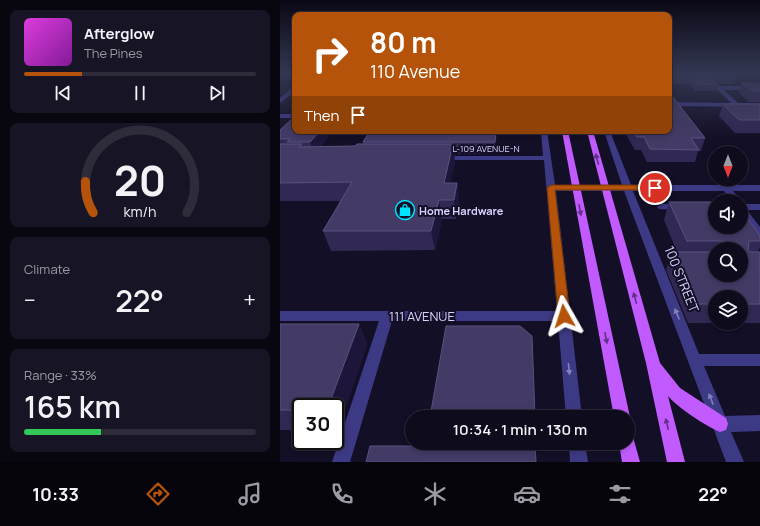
<!DOCTYPE html>
<html lang="en">
<head>
<meta charset="utf-8">
<style>
  :root { --surface:#0e0b1c; --page:#171425; --text:#f1f3f6; --muted:#9b9ba3; --line:#2e2b3b; --accent:#b45309 }
  body { margin:0; font-family:Manrope,sans-serif; background:var(--page); color:var(--text); height:100vh; display:flex; flex-direction:column; font-size:15px; white-space:nowrap }
  * { box-sizing:border-box; margin:0 }
  p { font-size:13px; color:var(--muted) }
  .icon { flex:none; width:22px; height:22px; fill:none; stroke:currentColor; stroke-width:2; stroke-linecap:round; stroke-linejoin:round }
  .map { position:relative; flex:1; overflow:hidden }
  .details { display:flex; flex-direction:column; gap:10px; padding:10px; background:#08060f; width:280px }
  .details>* { flex:none }
  .hud { position:absolute; left:12px; top:12px; width:380px; height:122px; border-radius:8px; box-shadow:0 2px 6px #0003,0 0 0 1px var(--line); background:#b45309; color:#fff; overflow:hidden }
  .needle { width:26px; rotate:180deg }
  .fabs { position:absolute; left:428px; top:146px; display:grid; gap:8px }
  .fabs a { display:grid; place-items:center; width:40px; height:40px; border-radius:50%; background:var(--surface); box-shadow:0 2px 6px #0003,0 0 0 1px var(--line); font-size:20px }
  .speed { position:absolute; left:12px; top:398px; display:flex; gap:8px; font-size:20px; font-weight:700; text-align:center }
  .speed>* { display:grid; place-content:center; width:52px; height:52px; border-radius:50%; background:var(--surface); box-shadow:0 2px 6px #0003,0 0 0 1px var(--line); line-height:1 }
  .speed .limit { border:2px solid #111; border-radius:6px; background:#fff; color:#111 }
  .pin { position:absolute; display:grid; place-items:center; width:34px; height:34px; color:#fff; margin:-17px; border:2px solid #fff; border-radius:50%; box-shadow:0 1px 4px #0007 }
  .me { position:absolute; width:44px; margin:-22px; rotate:354deg; stroke-linejoin:round; filter:drop-shadow(0 0 3px #0008) }
  .turn { display:flex; align-items:center; gap:14px; height:84px; padding:0 12px; font-size:18px }
  .turn .icon { width:52px; height:52px; stroke-width:2.5 }
  .turn b { display:block; font-size:28px; line-height:34px }
  .then { display:flex; align-items:center; height:38px; padding:0 12px; background:#0003; gap:8px; font-size:15px }
  .big { font-size:30px; font-weight:600; line-height:1.1 }
  .details .tile { flex:1; display:flex; flex-direction:column; justify-content:center; gap:6px; min-width:0; padding:0 14px; border-radius:8px; background:var(--page) }
  .details .dial { align-items:center; gap:0 }
  .dial svg { height:104px; overflow:visible; fill:none; stroke:var(--line); stroke-width:7; stroke-linecap:round; text-anchor:middle }
  .dial text { fill:var(--text); stroke:none }
  .song { display:flex; align-items:center; gap:12px }
  .cover { width:48px; height:48px; border-radius:6px; background:linear-gradient(135deg,hsl(300 70% 55%),hsl(290 70% 35%)) }
  .played { height:4px; border-radius:2px; background:linear-gradient(90deg,var(--accent) 25%,var(--line) 25%) }
  .keys { display:flex; justify-content:space-around; direction:ltr }
  .heat { display:flex; justify-content:space-between; align-items:center; font-size:22px; direction:ltr }
  .charge { height:6px; border-radius:3px; background:linear-gradient(90deg,#34c759 33%,var(--line) 0) }
  .trip { position:absolute; left:125px; top:410px; width:230px; height:40px; border-radius:20px; background:var(--surface); box-shadow:0 2px 6px #0003,0 0 0 1px var(--line); font-weight:600; line-height:40px; text-align:center }
  .menu { display:flex; height:64px; justify-content:space-around; align-items:center; background:#06040b; color:var(--muted) }
  .menu .icon { width:28px; height:28px }
  .menu .selected { color:var(--accent) }
  .menu b { font-size:18px; color:var(--text) }
  main { display:flex; flex:1; min-height:0 }
  .map>svg:first-child { display:block }
</style>
</head>
<body>
<main>
<section class="details">
<div class="tile">
<div class="song"><i class="cover"></i><div><b>Afterglow</b><p>The Pines</p></div></div>
<div class="played"></div>
<div class="keys"><svg class="icon" aria-label="previous" viewBox="0 0 24 24"><path d="M18 5L8 12l10 7zM5 5v14"/></svg><svg class="icon" aria-label="pause" viewBox="0 0 24 24"><path d="M8 5v14M16 5v14"/></svg><svg class="icon" aria-label="next" viewBox="0 0 24 24"><path d="M6 5l10 7-10 7zM19 5v14"/></svg></div>
</div>
<div class="tile dial"><svg viewBox="0 0 100 80">
<path d="M14 69A42 42 0 1 1 86 69"/>
<path d="M14 69A42 42 0 0 1 8 45" stroke="#b45309"/>
<text x="50" y="56" font-size="32" font-weight="700">20</text>
<text x="50" y="72" font-size="11">km/h</text>
</svg></div>
<div class="tile"><p>Climate</p>
<div class="heat"><a>−</a><b class="big">22°</b><a>+</a></div>
</div>
<div class="tile"><p>Range · 33%</p><b class="big">165 km</b><div class="charge"></div></div>
</section>
<div class="map">
<svg width="480" height="462" viewBox="0 0 480 462">
  <rect width="100%" height="100%" fill="#130f26"/>
  <g fill="none" stroke-linecap="round" stroke-linejoin="round">
    <g fill="#3d3a85" fill-rule="evenodd">
      <polygon points="419,72 425,72 440,86 480,86 480,90 444,90 458,103 480,103 480,107 389,106 389,102 451,103"/>
      <polygon points="15,86 15,91 0,103 0,98"/>
      <rect x="0" y="114" width="15" height="4"/>
      <polygon points="261,131 267,131 275,185 342,185 324,131 330,131 351,185 480,185 480,191 453,191 461,201 451,201 444,191 353,191 419,354 480,354 480,366 424,366 445,416 480,415 480,431 451,432 464,462 446,462 344,191 276,191 302,417 286,417 278,321 112,321 70,462 52,462 99,321 0,321 0,311 277,311 264,160 161,160 157,158 161,156 263,156"/>
      <polygon points="382,204 401,204 406,207 401,210 379,209 377,207"/>
      <polygon points="461,204 480,204 480,210 467,210 480,227 480,237 476,236 461,215"/>
      <polygon points="289,443 305,443 308,462 290,462"/>
    </g>
    <g fill="#c25bff" fill-rule="evenodd">
      <polygon points="282,131 288,131 350,417 348,421 348,417 334,417"/>
      <path d="M307,131H313L380,363L400,388L446,418L448,424L446,430L440,432C426,426 398,408 388,396L405,462H387L366,363Z"/>
      <polygon points="348,435 353,437 360,462 342,462 339,443 348,443"/>
    </g>
  </g>
  <g fill="#312854" fill-rule="evenodd">
    <polygon points="389,72 438,84 436,91 415,91 409,84 391,84 389,82"/>
    <polygon points="427,72 449,72 456,78 454,84 441,84"/>
    <polygon points="462,83 480,83 480,133 455,133 439,116 443,104 479,104 479,102 469,102 459,93"/>
    <polygon points="0,130 15,131 53,131 40,147 75,146 83,144 83,142 90,131 217,131 215,154 174,154 175,162 170,183 177,183 179,201 176,219 162,219 155,250 51,251 43,231 61,201 0,201"/>
    <polygon points="344,131 389,131 425,138 421,151 418,151 415,162 367,162 361,150 355,150"/>
    <path d="M389,202L480,236V247L478,252H480V323H408L386,270L392,252H397L384,220ZM435,249H461L435,275ZM435,297H461V323H435Z"/>
    <polygon points="0,324 79,324 87,344 58,430 55,430 55,407 21,407 21,430 0,430"/>
  </g>
  <g fill="#1d163a">
    <polygon points="40,131 53,131 34,154 30,142"/>
    <polygon points="216,131 217,131 215,154 215,142"/>
    <polygon points="173,144 175,162 166,200 164,183"/>
    <polygon points="177,183 179,201 176,219 174,200"/>
    <polygon points="159,200 162,219 155,250 151,231"/>
    <polygon points="79,324 87,344 58,430 55,425 55,407 48,407"/>
  </g>
  <g fill="#433a66" stroke="#5a527e">
    <polygon points="389,72 426,72 438,84 417,84 411,77 392,78 389,74"/>
    <polygon points="436,72 449,72 456,78 443,78"/>
    <polygon points="462,83 480,83 480,91 473,91"/>
    <polygon points="389,97 393,97 425,138 411,138 419,150 370,149 364,137 357,137 353,131 389,131"/>
    <polygon points="443,104 480,104 480,120 459,120"/>
    <polygon points="15,116 15,131 40,131 30,142 7,142 10,139 0,139 0,130"/>
    <polygon points="90,131 216,131 215,142 83,142"/>
    <polygon points="0,144 22,144 19,147 75,146 77,144 173,144 164,183 177,183 174,200 159,200 151,231 43,231 72,182 0,183"/>
    <polygon points="389,202 435,202 435,227 461,227 461,209 480,236 480,241 469,241 468,250 470,252 480,252 480,304 461,304 461,297 435,297 435,304 416,304 392,252 435,252 435,275 461,275 461,249 445,249 444,242 443,241 407,241"/>
    <polygon points="0,324 79,324 48,407 21,407 21,410 0,410"/>
    <polygon points="166,326 240,326 252,336 255,417 150,417"/>
    <polygon points="145,443 255,443 256,462 86,462 90,446 145,446"/>
  </g>
  <defs><path id="oneway-solid" d="M-6-.8H1V-3.2L6.5 0L1 3.2V.8H-6Z"/></defs>
  <g fill="#623188">
    <use href="#oneway-solid" transform="translate(317 159) rotate(-105)"/>
    <use href="#oneway-solid" transform="translate(300 210) rotate(79)"/>
    <use href="#oneway-solid" transform="translate(355 298) rotate(-105)"/>
    <use href="#oneway-solid" transform="translate(326 338) rotate(79)"/>
    <use href="#oneway-solid" transform="translate(387 424) rotate(-104)"/>
  </g>
  <g fill="#837fbc">
    <use href="#oneway-solid" transform="translate(397 314) rotate(-112)"/>
    <use href="#oneway-solid" transform="translate(289 369) rotate(84)"/>
    <use href="#oneway-solid" transform="translate(431 399) rotate(-111)"/>
  </g>
  <linearGradient id="sky" x2="0" y2="1"><stop stop-color="#0a0815"/><stop offset="0.53" stop-color="#333752"/><stop offset="1" stop-color="#333752" stop-opacity="0"/></linearGradient>
  <rect width="480" height="137" fill="url(#sky)"/>
  <polygon fill="#b45309" stroke="#753606" points="271,185 375,185 379,188 375,190 275,190 290,316 288,320 284,321 280,320 278,316 267,188"/>
  <defs>
    <symbol id="shop-ring" viewBox="-11 -11 22 22"><circle r="9.5" fill="#130f26" stroke="#00e5ff" stroke-width="1.5"/><path d="M-5-2.5h2.3a2.7 3.5 0 0 1 5.4 0H5L5.5 6h-11ZM-1.5-2.5h3a1.5 2.3 0 0 0-3 0Z" fill="#00e5ff"/></symbol>
  </defs>
  <g fill-rule="evenodd">
    <use href="#shop-ring" x="114" y="199" width="22" height="22"/>
  </g>
  <g text-anchor="middle" dominant-baseline="central" stroke-width="4" stroke-linejoin="round" paint-order="stroke">
    <g font-size="9" fill="#d9d4ff" stroke="#130f26">
      <text x="206" y="148">L-109 AVENUE-N</text>
    </g>
    <g font-size="11" font-weight="bold" fill="#d9d4ff" stroke="#130f26" text-anchor="start">
      <text x="139" y="210">Home Hardware</text>
    </g>
    <g font-size="13" fill="#d9d4ff" stroke="#130f26">
      <text transform="translate(402 279) rotate(68)">100 STREET</text>
      <text x="142" y="316">111 AVENUE</text>
    </g>
  </g>
</svg>
<div class="fabs">
<a><svg class="needle" viewBox="-14 -14 28 28"><path d="M0-13l5 13h-10z" fill="#e53935"/><path d="M0 13l5-13h-10z" fill="#9b9ba3"/></svg></a>
<a><svg class="icon" aria-label="sound" viewBox="0 0 24 24"><path d="M4 9h4l5-4v14l-5-4H4zM17 9q2 3 0 6"/></svg></a>
<a><svg class="icon" aria-label="search" viewBox="0 0 24 24"><circle cx="10" cy="10" r="6"/><path d="M15 15l6 6"/></svg></a>
<a><svg class="icon" aria-label="layers" viewBox="0 0 24 24"><path d="M12 4l9 5-9 5-9-5zM3 14l9 5 9-5"/></svg></a>
</div>
<div class="speed"><div class="limit">30</div></div>
<div class="pin" style="left:375px;top:188px;background:#d93025"><svg class="icon" aria-label="arrive" viewBox="0 0 24 24"><path d="M6 21V4h12l-3 4 3 4H6"/></svg></div>
<svg class="me" style="left:284px;top:316px" viewBox="-20 -20 40 40"><path d="M0-17L14 15 0 8-14 15z" fill="#b45309" stroke="#fff" stroke-width="4"/></svg>
<div class="trip">10:34 · 1 min · 130 m</div>
<div class="hud">
<div class="turn"><svg class="icon" aria-label="right" viewBox="0 0 24 24"><path d="M7 20v-9h11M14 6l5 5-5 5"/></svg><div><b>80 m</b>110 Avenue</div></div>
<div class="then">Then<svg class="icon" aria-label="arrive" viewBox="0 0 24 24"><path d="M6 21V4h12l-3 4 3 4H6"/></svg></div>
</div>
</div>
</main>
<nav class="menu">
<b>10:33</b>
<svg class="icon selected" aria-label="directions" viewBox="0 0 24 24"><path d="M12 3l9 9-9 9-9-9zM9 14v-3h6M13 9l2 2-2 2"/></svg>
<svg class="icon" aria-label="music" viewBox="0 0 24 24"><path d="M9 18V5l10-2v13"/><circle cx="6" cy="18" r="3"/><circle cx="16" cy="16" r="3"/></svg>
<svg class="icon" aria-label="phone" viewBox="0 0 24 24"><path d="M5 4h4l2 5-3 2q2 4 5 5l2-3 5 2v4C11 20 4 13 5 4z"/></svg>
<svg class="icon" aria-label="climate" viewBox="0 0 24 24"><path d="M12 3v18M4 7l16 10M4 17L20 7"/></svg>
<svg class="icon" aria-label="car" viewBox="0 0 24 24"><path d="M5 17H2v-5l4-1 3-4h7l3 4 3 1v5h-3M9 17h6M6 11h13"/><circle cx="7" cy="17" r="2"/><circle cx="17" cy="17" r="2"/></svg>
<svg class="icon" aria-label="filters" viewBox="0 0 24 24"><path d="M4 7h16M4 17h16"/><circle cx="9" cy="7" r="2"/><circle cx="15" cy="17" r="2"/></svg>
<b>22°</b>
</nav>
</body>
</html>
